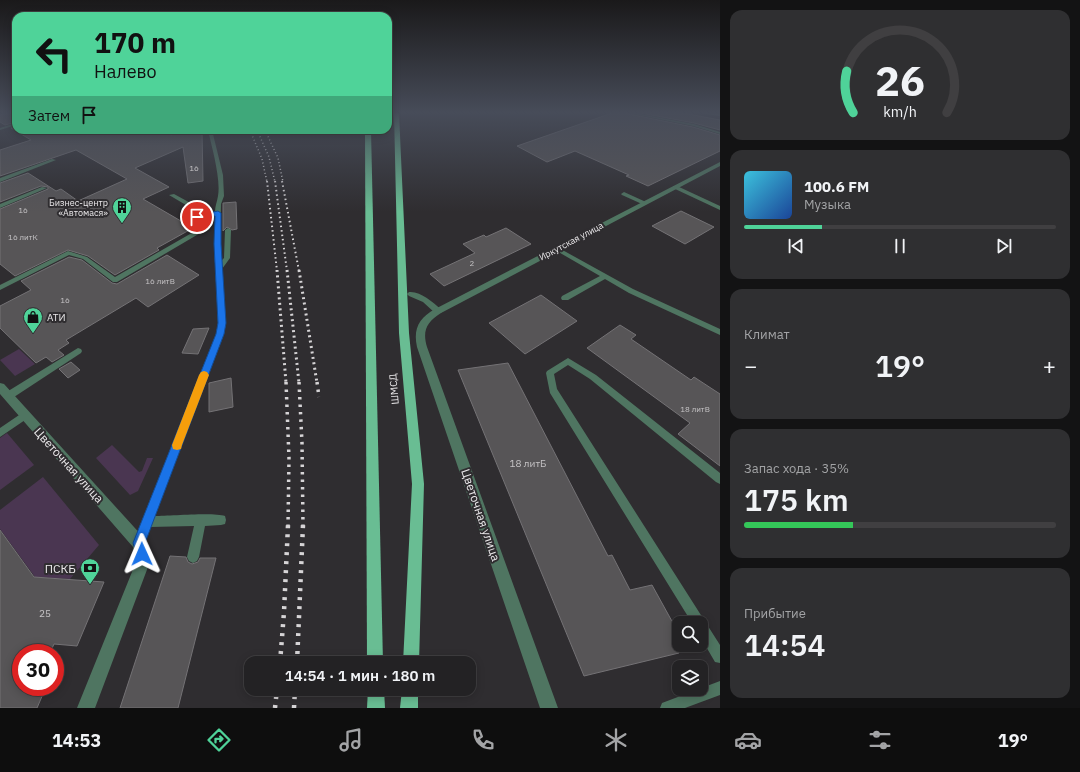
<!DOCTYPE html>
<html lang="ru">
<head>
<meta charset="utf-8">
<style>
  :root { --surface:#232224; --page:#2f2f31; --text:#f1f3f6; --muted:#a3a4a6; --line:#403f41; --accent:#4fd399 }
  body { margin:0; font-family:"IBM Plex Sans",sans-serif; background:var(--page); color:var(--text); height:100vh; display:flex; flex-direction:column; font-size:15px; white-space:nowrap }
  * { box-sizing:border-box; margin:0 }
  p { font-size:13px; color:var(--muted) }
  .icon { flex:none; width:22px; height:22px; fill:none; stroke:currentColor; stroke-width:2; stroke-linecap:round; stroke-linejoin:round }
  .map { position:relative; flex:1; overflow:hidden }
  .details { display:flex; flex-direction:column; gap:10px; padding:10px; background:#131314; width:360px }
  .details>* { flex:none }
  .guide { position:absolute; left:12px; top:12px; width:380px; height:122px; border-radius:12px; box-shadow:0 2px 10px #0003,0 0 0 1px var(--line); background:#4fd399; color:#111; overflow:hidden }
  .buttons { position:absolute; left:672px; top:616px; display:grid; gap:8px }
  .buttons a { display:grid; place-items:center; width:36px; height:36px; border-radius:8px; background:var(--surface); box-shadow:0 2px 10px #0003,0 0 0 1px var(--line); font-size:20px }
  .speed { position:absolute; left:12px; top:644px; display:flex; gap:8px; font-size:20px; font-weight:700; text-align:center }
  .speed>* { display:grid; place-content:center; width:52px; height:52px; border-radius:50%; background:var(--surface); box-shadow:0 2px 10px #0003,0 0 0 1px var(--line); line-height:1 }
  .speed .limit { border:6px solid #d22; background:#fff; color:#111 }
  .pin { position:absolute; display:grid; place-items:center; width:34px; height:34px; color:#fff; margin:-17px; border:2px solid #fff; border-radius:50%; box-shadow:0 1px 4px #0007 }
  .me { position:absolute; width:44px; margin:-22px; rotate:359deg; stroke-linejoin:round; filter:drop-shadow(0 0 3px #0008) }
  .turn { display:flex; align-items:center; gap:14px; height:84px; padding:0 16px; font-size:18px }
  .turn .icon { width:52px; height:52px; stroke-width:2.5 }
  .turn b { display:block; font-size:28px; line-height:34px }
  .then { display:flex; align-items:center; height:38px; padding:0 16px; background:#0003; gap:8px; font-size:15px }
  .big { font-size:30px; font-weight:600; line-height:1.1 }
  .details .tile { flex:1; display:flex; flex-direction:column; justify-content:center; gap:6px; min-width:0; padding:0 14px; border-radius:12px; background:var(--page) }
  .details .dial { align-items:center; gap:0 }
  .dial svg { height:104px; overflow:visible; fill:none; stroke:var(--line); stroke-width:7; stroke-linecap:round; text-anchor:middle }
  .dial text { fill:var(--text); stroke:none }
  .song { display:flex; align-items:center; gap:12px }
  .cover { width:48px; height:48px; border-radius:6px; background:linear-gradient(135deg,hsl(190 70% 55%),hsl(220 70% 35%)) }
  .played { height:4px; border-radius:2px; background:linear-gradient(90deg,var(--accent) 25%,var(--line) 25%) }
  .keys { display:flex; justify-content:space-around; direction:ltr }
  .heat { display:flex; justify-content:space-between; align-items:center; font-size:22px; direction:ltr }
  .charge { height:6px; border-radius:3px; background:linear-gradient(90deg,#34c759 35%,var(--line) 0) }
  .trip { position:absolute; left:244px; top:656px; width:232px; height:40px; border-radius:12px; background:var(--surface); box-shadow:0 2px 10px #0003,0 0 0 1px var(--line); font-weight:600; line-height:40px; text-align:center }
  .dock { display:flex; height:64px; justify-content:space-around; align-items:center; background:#0e0e0e; color:var(--muted) }
  .dock .icon { width:28px; height:28px }
  .dock .current { color:var(--accent) }
  .dock b { font-size:18px; color:var(--text) }
  main { display:flex; flex:1; min-height:0 }
  .map>svg:first-child { display:block }
</style>
</head>
<body>
<main>
<div class="map">
<svg width="720" height="708" viewBox="0 0 720 708">
  <rect width="100%" height="100%" fill="#2f2d30"/>
  <g fill="#4a3651">
    <polygon points="19,349 35,364 15,376 0,360"/>
    <polygon points="7,433 34,465 0,490 0,438"/>
    <polygon points="112,445 139,472 142,471 147,458 153,458 138,491 130,495 96,458"/>
    <polygon points="43,477 99,545 70,579 35,577 0,529 0,510"/>
  </g>
  <g fill="#575557" stroke="#747275">
    <polygon points="9,113 16,113 16,122 5,125 0,122 0,115"/>
    <polygon points="612,113 628,113 629,114 693,127 720,135 720,151 648,186 626,176 629,175 575,151 547,162 517,146"/>
    <polygon points="641,113 683,113 720,120 720,130 694,123"/>
    <polygon points="16,127 16,130 171,130 167,132 171,135 181,130 202,130 203,181 188,183 183,147 135,168 169,187 143,199 193,228 157,248 159,250 115,275 88,256 68,250 15,276 0,264 0,209 48,189 48,187 41,186 0,202 0,183 28,173 56,191 61,189 78,201 127,179 76,150 0,176 0,150 31,140 11,128"/>
    <polygon points="236,202 237,229 232,230 227,227 223,231 223,203"/>
    <polygon points="681,211 714,227 685,244 652,226"/>
    <polygon points="506,228 531,244 444,286 430,274 475,253 463,244 484,235 486,237"/>
    <polygon points="167,255 199,275 148,307 136,298 66,340 69,343 58,350 64,355 52,362 46,357 36,363 0,328 0,306 31,290 21,281 69,257 82,260 112,283 117,284"/>
    <polygon points="541,295 577,321 525,354 489,323"/>
    <polygon points="620,325 636,335 631,339 691,380 694,377 720,394 720,466 678,434 690,423 587,348"/>
    <polygon points="209,328 198,354 182,353 193,329"/>
    <polygon points="71,362 80,370 68,378 59,369"/>
    <polygon points="508,363 608,556 612,555 630,590 652,585 679,634 679,653 584,676 458,370"/>
    <polygon points="231,378 233,407 209,412 209,383"/>
    <polygon points="0,530 34,577 104,582 77,646 54,644 50,653 21,653 21,687 46,687 37,708 0,708"/>
    <polygon points="170,556 186,557 188,562 192,564 198,562 200,558 216,558 178,708 120,708"/>
  </g>
  <g fill="none" stroke-linecap="round" stroke-linejoin="round">
    <g fill="#4f7561" fill-rule="evenodd">
      <polygon points="629,113 635,113 694,124 720,132 720,134 693,126"/>
      <polygon points="703,113 720,114 720,116 705,114"/>
      <polygon points="16,123 16,125 0,130 0,128"/>
      <polygon points="174,130 180,130 170,134 168,133"/>
      <path d="M208,130H212L223,175L224,196L221,204L220,244L221,261L224,258L225,230L228,228L231,230L230,258L222,269L226,323L224,334L155,516C169,516 214,512 225,516L226,520L225,524L221,525L205,526L199,557L197,561L193,563L189,561L187,557L194,526L150,527L143,547L139,549L135,547L133,543L216,334L218,323L214,244L215,215L200,218L203,231L202,232L117,282H113L83,259L69,255L0,290V285L68,251L87,257L115,277L197,230L191,208L169,195L174,194L196,206L199,215L215,212C215,206 217,202 218,196C221,179 212,148 208,130Z"/>
      <polygon points="52,159 56,160 0,182 0,178"/>
      <polygon points="673,186 677,186 720,206 720,210 673,188"/>
      <polygon points="42,187 47,188 0,208 0,204"/>
      <polygon points="624,192 646,202 647,203 642,204 622,195 621,194"/>
      <polygon points="557,247 633,289 720,329 720,335 629,293 605,279 568,300 562,300 561,298 562,296 600,276 555,250 554,249"/>
      <path d="M409,292C421,291 432,302 441,309L442,311L441,313H435L423,302L409,296L407,294Z"/>
      <polygon points="78,348 81,349 82,351 81,353 11,399 8,400 5,399 4,396 5,393"/>
      <polygon points="568,358 596,375 720,473 720,484 716,482 590,379 568,365 554,374 557,389 720,645 720,663 715,662 701,638 701,623 692,623 550,393 546,373 547,371"/>
      <polygon points="25,411 28,412 29,415 28,418 0,437 0,428"/>
      <polygon points="720,681 720,695 685,708 660,708 662,703"/>
    </g>
    <g fill="#4f7561" fill-rule="evenodd">
      <path d="M720,162V166L441,313C427,322 422,330 427,347L558,708H540L417,347C413,329 419,318 435,309Z"/>
      <path d="M0,383L4,384L144,538C148,548 149,556 148,567L95,708H77L134,567L135,554L133,547L0,394Z"/>
    </g>
    <g fill="#69bd93" fill-rule="evenodd">
      <polygon points="394,113 399,113 409,333 424,484 419,663 403,663 412,484 399,333"/>
      <polygon points="365,130 371,130 383,663 367,663"/>
      <polygon points="368,689 384,689 385,708 367,708"/>
      <polygon points="402,689 418,689 418,708 400,708"/>
    </g>
    <g stroke="#d6d4d6" stroke-width="1.5" stroke-dasharray="1 2.5" stroke-linecap="butt">
      <polyline points="250,130 262,159 267,182"/>
      <polyline points="257,130 269,157 275,182"/>
      <polyline points="265,130 278,158 283,182"/>
    </g>
    <g stroke="#d6d4d6" stroke-width="2" stroke-dasharray="1.5 3" stroke-linecap="butt">
      <polyline points="267,181 277,271"/>
      <polyline points="275,181 287,271"/>
      <polyline points="282,181 299,271"/>
    </g>
    <g stroke="#d6d4d6" stroke-width="3" stroke-dasharray="2 3.5" stroke-linecap="butt">
      <polyline points="277,270 286,383"/>
      <polyline points="287,270 299,383"/>
      <polyline points="299,270 317,383"/>
    </g>
    <g stroke="#d6d4d6" stroke-width="3.5" stroke-dasharray="2.5 5" stroke-linecap="butt">
      <polyline points="286,382 289,458 288,526"/>
      <polyline points="299,382 302,443 303,526"/>
      <polyline points="317,382 319,397"/>
    </g>
    <g stroke="#d6d4d6" stroke-width="4.5" stroke-dasharray="3 6" stroke-linecap="butt">
      <polyline points="280,663 284,612 288,525"/>
      <polyline points="297,663 303,525"/>
      <polyline points="275,708 277,689"/>
      <polyline points="294,708 295,689"/>
    </g>
  </g>
  <linearGradient id="sky" x2="0" y2="1"><stop stop-color="#1a191a"/><stop offset="0.53" stop-color="#474c59"/><stop offset="1" stop-color="#474c59" stop-opacity="0"/></linearGradient>
  <rect width="720" height="212" fill="url(#sky)"/>
  <polygon fill="#1a73e8" stroke="#114b97" points="218,211 221,213 221,244 226,323 224,334 145,543 149,554 147,558 142,560 138,558 133,543 216,334 218,323 214,244 215,216 197,219 194,217 197,215"/>
  <polygon fill="#f59e0b" points="204,371 207,372 209,375 182,445 181,449 177,450 173,449 172,445 199,375 201,372"/>
  <defs>
    <symbol id="building-pin" viewBox="-11 -11 22 30"><path d="M0 17L-7.5 6A9.5 9.5 0 1 1 7.5 6Z" fill="#4fd399" stroke="#2f2d30"/><path d="M-4-6H4V6H1V3H-1V6H-4ZM-2.5-4.3h1.7v1.8h-1.7ZM.8-4.3h1.7v1.8H.8ZM-2.5-1h1.7V.8h-1.7ZM.8-1h1.7V.8H.8Z" fill="#111"/></symbol>
    <symbol id="shop-pin" viewBox="-11 -11 22 30"><path d="M0 17L-7.5 6A9.5 9.5 0 1 1 7.5 6Z" fill="#4fd399" stroke="#2f2d30"/><path d="M-5-2.5h2.3a2.7 3.5 0 0 1 5.4 0H5L5.5 6h-11ZM-1.5-2.5h3a1.5 2.3 0 0 0-3 0Z" fill="#111"/></symbol>
    <symbol id="bank-pin" viewBox="-11 -11 22 30"><path d="M0 17L-7.5 6A9.5 9.5 0 1 1 7.5 6Z" fill="#4fd399" stroke="#2f2d30"/><path d="M-6-4H6V4H-6ZM0-2.3a2.3 2.3 0 1 0 0 4.6a2.3 2.3 0 1 0 0-4.6Z" fill="#111"/></symbol>
  </defs>
  <g fill-rule="evenodd">
    <use href="#building-pin" x="111" y="196" width="22" height="30"/>
    <use href="#shop-pin" x="22" y="306" width="22" height="30"/>
    <use href="#bank-pin" x="79" y="557" width="22" height="30"/>
  </g>
  <g text-anchor="middle" dominant-baseline="central" stroke-width="4" stroke-linejoin="round" paint-order="stroke">
    <g font-size="8" fill="#c6c4c6">
      <text x="194" y="168">16</text>
      <text x="23" y="210">16</text>
      <text x="23" y="237">16 литК</text>
      <text x="472" y="263">2</text>
      <text x="160" y="281">16 литВ</text>
      <text x="65" y="300">16</text>
      <text x="695" y="409">18 литВ</text>
    </g>
    <g font-size="9" fill="#ebe9eb" stroke="#2f2d30" text-anchor="end">
      <text x="108" y="202">Бизнес-центр<tspan x="108" dy="10">«Автомася»</tspan></text>
    </g>
    <g font-size="9" fill="#ebe9eb" stroke="#2f2d30">
      <text transform="translate(571 241) rotate(-28)">Иркутская улица</text>
    </g>
    <g font-size="10" fill="#ebe9eb" stroke="#2f2d30" text-anchor="start">
      <text x="47" y="317">АТИ</text>
    </g>
    <g font-size="10" fill="#ebe9eb" stroke="#2f2d30">
      <text transform="translate(394 389) rotate(-95)">ШМСД</text>
    </g>
    <g font-size="10" fill="#c6c4c6">
      <text x="528" y="463">18 литБ</text>
      <text x="45" y="613">25</text>
    </g>
    <g font-size="12" fill="#ebe9eb" stroke="#2f2d30">
      <text transform="translate(69 465) rotate(48)">Цветочная улица</text>
      <text transform="translate(481 515) rotate(71)">Цветочная улица</text>
    </g>
    <g font-size="12" fill="#ebe9eb" stroke="#2f2d30" text-anchor="end">
      <text x="76" y="568">ПСКБ</text>
    </g>
  </g>
</svg>
<div class="buttons">
<a><svg class="icon" aria-label="search" viewBox="0 0 24 24"><circle cx="10" cy="10" r="6"/><path d="M15 15l6 6"/></svg></a>
<a><svg class="icon" aria-label="layers" viewBox="0 0 24 24"><path d="M12 4l9 5-9 5-9-5zM3 14l9 5 9-5"/></svg></a>
</div>
<div class="speed"><div class="limit">30</div></div>
<div class="pin" style="left:197px;top:217px;background:#d93025"><svg class="icon" aria-label="arrive" viewBox="0 0 24 24"><path d="M6 21V4h12l-3 4 3 4H6"/></svg></div>
<svg class="me" style="left:142px;top:554px" viewBox="-20 -20 40 40"><path d="M0-17L14 15 0 8-14 15z" fill="#1a73e8" stroke="#fff" stroke-width="4"/></svg>
<div class="trip">14:54 · 1 мин · 180 m</div>
<div class="guide">
<div class="turn"><svg class="icon" aria-label="left" viewBox="0 0 24 24"><path d="M17 20v-9H6M10 6l-5 5 5 5"/></svg><div><b>170 m</b>Налево</div></div>
<div class="then">Затем<svg class="icon" aria-label="arrive" viewBox="0 0 24 24"><path d="M6 21V4h12l-3 4 3 4H6"/></svg></div>
</div>
</div>
<section class="details">
<div class="tile dial"><svg viewBox="0 0 100 80">
<path d="M14 69A42 42 0 1 1 86 69"/>
<path d="M14 69A42 42 0 0 1 9 37" stroke="#4fd399"/>
<text x="50" y="56" font-size="32" font-weight="700">26</text>
<text x="50" y="72" font-size="11">km/h</text>
</svg></div>
<div class="tile">
<div class="song"><i class="cover"></i><div><b>100.6 FM</b><p>Музыка</p></div></div>
<div class="played"></div>
<div class="keys"><svg class="icon" aria-label="previous" viewBox="0 0 24 24"><path d="M18 5L8 12l10 7zM5 5v14"/></svg><svg class="icon" aria-label="pause" viewBox="0 0 24 24"><path d="M8 5v14M16 5v14"/></svg><svg class="icon" aria-label="next" viewBox="0 0 24 24"><path d="M6 5l10 7-10 7zM19 5v14"/></svg></div>
</div>
<div class="tile"><p>Климат</p>
<div class="heat"><a>−</a><b class="big">19°</b><a>+</a></div>
</div>
<div class="tile"><p>Запас хода · 35%</p><b class="big">175 km</b><div class="charge"></div></div>
<div class="tile"><p>Прибытие</p><b class="big">14:54</b></div>
</section>
</main>
<nav class="dock">
<b>14:53</b>
<svg class="icon current" aria-label="directions" viewBox="0 0 24 24"><path d="M12 3l9 9-9 9-9-9zM9 14v-3h6M13 9l2 2-2 2"/></svg>
<svg class="icon" aria-label="music" viewBox="0 0 24 24"><path d="M9 18V5l10-2v13"/><circle cx="6" cy="18" r="3"/><circle cx="16" cy="16" r="3"/></svg>
<svg class="icon" aria-label="phone" viewBox="0 0 24 24"><path d="M5 4h4l2 5-3 2q2 4 5 5l2-3 5 2v4C11 20 4 13 5 4z"/></svg>
<svg class="icon" aria-label="climate" viewBox="0 0 24 24"><path d="M12 3v18M4 7l16 10M4 17L20 7"/></svg>
<svg class="icon" aria-label="car" viewBox="0 0 24 24"><path d="M5 17H2v-5l4-1 3-4h7l3 4 3 1v5h-3M9 17h6M6 11h13"/><circle cx="7" cy="17" r="2"/><circle cx="17" cy="17" r="2"/></svg>
<svg class="icon" aria-label="filters" viewBox="0 0 24 24"><path d="M4 7h16M4 17h16"/><circle cx="9" cy="7" r="2"/><circle cx="15" cy="17" r="2"/></svg>
<b>19°</b>
</nav>
</body>
</html>
